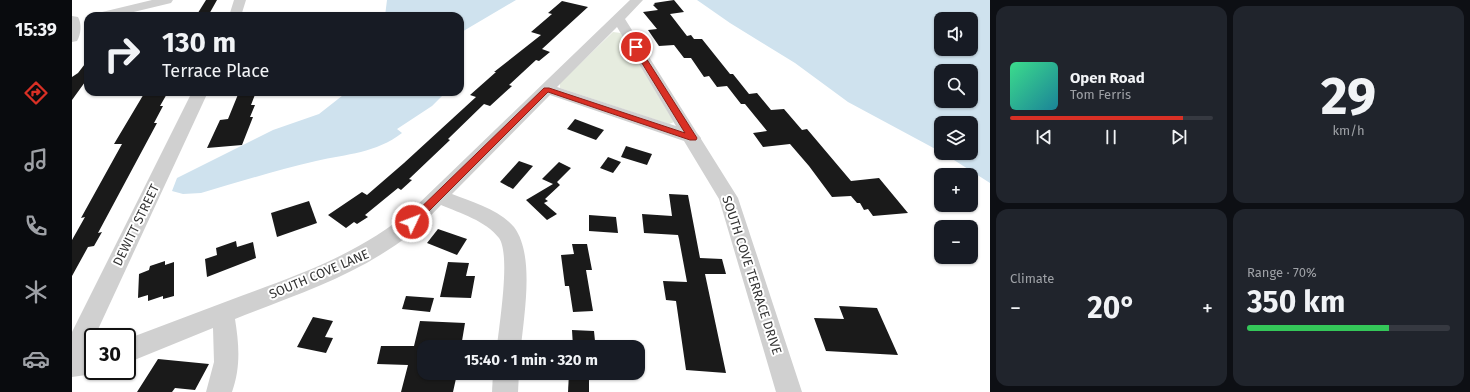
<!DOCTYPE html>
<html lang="en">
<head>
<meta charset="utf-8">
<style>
  :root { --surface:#171b24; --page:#20242c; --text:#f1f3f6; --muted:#9ea1a6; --line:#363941; --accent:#d93025 }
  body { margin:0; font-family:"Fira Sans",sans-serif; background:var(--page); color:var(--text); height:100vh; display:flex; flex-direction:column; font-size:15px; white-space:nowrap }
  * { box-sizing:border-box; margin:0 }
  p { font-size:13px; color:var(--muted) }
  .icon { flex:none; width:22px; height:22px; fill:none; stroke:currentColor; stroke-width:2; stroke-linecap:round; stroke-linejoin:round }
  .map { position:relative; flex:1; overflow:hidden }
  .side { display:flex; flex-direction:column; gap:6px; padding:6px; background:#0d0f14; width:480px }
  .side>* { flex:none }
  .hud { position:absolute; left:12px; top:12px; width:380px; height:84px; border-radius:12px; box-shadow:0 1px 3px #0004; background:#171b24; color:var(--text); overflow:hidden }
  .tools { position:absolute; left:862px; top:12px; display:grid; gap:8px }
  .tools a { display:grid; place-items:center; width:44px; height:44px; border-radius:8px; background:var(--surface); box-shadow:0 1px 3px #0004; font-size:20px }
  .speed { position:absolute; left:12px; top:328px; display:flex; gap:8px; font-size:20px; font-weight:700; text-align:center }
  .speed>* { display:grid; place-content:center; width:52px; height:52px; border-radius:50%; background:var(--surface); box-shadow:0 1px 3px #0004; line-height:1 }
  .speed .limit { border:2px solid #111; border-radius:6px; background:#fff; color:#111 }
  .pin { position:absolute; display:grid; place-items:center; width:34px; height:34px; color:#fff; margin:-17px; border:2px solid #fff; border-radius:50%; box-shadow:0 1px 4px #0007 }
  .me { position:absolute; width:44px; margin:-22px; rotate:47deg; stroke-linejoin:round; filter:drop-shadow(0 0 3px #0008) }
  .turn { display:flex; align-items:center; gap:14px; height:84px; padding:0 12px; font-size:18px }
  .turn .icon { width:52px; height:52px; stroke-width:2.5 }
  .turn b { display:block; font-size:28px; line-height:34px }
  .big { font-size:30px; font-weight:700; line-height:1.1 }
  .side .card { flex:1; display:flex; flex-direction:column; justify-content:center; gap:6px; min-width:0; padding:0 14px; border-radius:12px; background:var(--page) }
  .side .dial { align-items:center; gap:0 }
  .dial b { font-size:52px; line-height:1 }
  .song { display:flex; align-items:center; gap:12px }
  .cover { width:48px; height:48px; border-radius:6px; background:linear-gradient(135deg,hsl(150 70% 55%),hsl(190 70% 35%)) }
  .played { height:4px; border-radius:2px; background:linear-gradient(90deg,var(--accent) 85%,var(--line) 85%) }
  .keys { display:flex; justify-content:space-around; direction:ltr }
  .heat { display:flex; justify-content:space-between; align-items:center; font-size:22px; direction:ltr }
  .charge { height:6px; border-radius:3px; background:linear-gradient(90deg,#34c759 70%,var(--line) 0) }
  .side .tiles { flex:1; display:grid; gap:6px; grid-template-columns:repeat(2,1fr) }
  .trip { position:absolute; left:345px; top:340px; width:228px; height:40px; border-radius:12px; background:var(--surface); box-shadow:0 1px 3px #0004; font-weight:700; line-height:40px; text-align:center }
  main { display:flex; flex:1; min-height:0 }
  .menu { display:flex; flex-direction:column; width:72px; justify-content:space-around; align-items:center; background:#090b0e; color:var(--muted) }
  .menu .icon { width:28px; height:28px }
  .menu .selected { color:var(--accent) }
  .menu b { font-size:18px; color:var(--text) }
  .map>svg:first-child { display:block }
</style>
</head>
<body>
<main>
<nav class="menu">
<b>15:39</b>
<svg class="icon selected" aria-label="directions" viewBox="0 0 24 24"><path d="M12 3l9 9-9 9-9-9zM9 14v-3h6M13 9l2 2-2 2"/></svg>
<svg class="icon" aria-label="music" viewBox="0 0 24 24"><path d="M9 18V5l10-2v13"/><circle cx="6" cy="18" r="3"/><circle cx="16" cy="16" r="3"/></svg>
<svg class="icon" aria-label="phone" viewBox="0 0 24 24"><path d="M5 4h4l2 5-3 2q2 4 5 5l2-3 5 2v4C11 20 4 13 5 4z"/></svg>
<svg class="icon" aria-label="climate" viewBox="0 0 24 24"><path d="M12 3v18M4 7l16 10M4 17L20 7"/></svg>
<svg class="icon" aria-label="car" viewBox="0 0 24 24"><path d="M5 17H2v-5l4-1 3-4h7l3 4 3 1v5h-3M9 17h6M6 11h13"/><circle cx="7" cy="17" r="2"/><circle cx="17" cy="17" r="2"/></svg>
</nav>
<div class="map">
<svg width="918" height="392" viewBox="0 0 918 392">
  <rect width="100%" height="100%" fill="#fff"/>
  <polygon fill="#e6ecdf" points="541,32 549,33 602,122 597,124 488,88 488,83"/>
  <g fill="#cfe2ee" fill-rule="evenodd">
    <polygon points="315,0 444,0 388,33 388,16 313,16"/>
    <path d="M625,0H918V183L871,153H899V123H869V152L776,102L723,63L658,23ZM869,19H899V49H869ZM869,71H899V101H869Z"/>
    <path d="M275,92H374L360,106L325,129L330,133C304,153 275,154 244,161C205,170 167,182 129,193L111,194L100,191L105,178L201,130L247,114Z"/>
  </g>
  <g fill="#1a1a1a">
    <polygon points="134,0 145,0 136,16 124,16"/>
    <polygon points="602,0 612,12 598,14 615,36 619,35 622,39 630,39 658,74 661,74 677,94 685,93 699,110 712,109 730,130 735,129 779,181 807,178 836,213 801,216 796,209 792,210 788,203 785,203 779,196 760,197 737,166 718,144 691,147 681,133 695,131 673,104 669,104 655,86 645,87 637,76 632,77 619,58 612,58 602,45 587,46 576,30 585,29 571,12 586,10 581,5 583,4 582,3"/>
    <polygon points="490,1 516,7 470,49 478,52 467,61 464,60 437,85 440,86 418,106 412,104 376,139 378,140 337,179 340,180 329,190 326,188 293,215 296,217 285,224 282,222 274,228 256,215 290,192 295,195 332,163 404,97 398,95 424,72 422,72 469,35 459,32 480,14 476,13"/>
    <polygon points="16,60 16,82 13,82 0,100 0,77 6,73"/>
    <polygon points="73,92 96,92 88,106 91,106 82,123 85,123 26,233 30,232 22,246 16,247 0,276 0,240 13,217 9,218 50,144 42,144"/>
    <polygon points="167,92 184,92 179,105 183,105 178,117 181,117 170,145 135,148 148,120 156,119"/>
    <polygon points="503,119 532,130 524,140 495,129"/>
    <polygon points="554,146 580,154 575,165 549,157"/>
    <polygon points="536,157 549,162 541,173 528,168"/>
    <polygon points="447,161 461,166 441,189 428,182"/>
    <polygon points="487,162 499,168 485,182 488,185 473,199 476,201 472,203 485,214 475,220 454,200 481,184 470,179"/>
    <polygon points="597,194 616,195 628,258 650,259 654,274 633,274 654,373 614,370 604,301 594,300 591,281 615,282 607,239 606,235 572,233 570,214 600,216"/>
    <polygon points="237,201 245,223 205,237 199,213"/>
    <polygon points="517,215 544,217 546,233 517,231"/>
    <polygon points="366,229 395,239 385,255 355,243"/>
    <polygon points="164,241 165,247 181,242 184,258 135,277 133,259 145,255 144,248"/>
    <polygon points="500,244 515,244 520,270 514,270 521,311 501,312 497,286 493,286 489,255 502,254"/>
    <polygon points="93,261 93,265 102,262 102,296 91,299 91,296 76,301 76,295 66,298 67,274 77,270 78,266"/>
    <polygon points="376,262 397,263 394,276 403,276 399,298 368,297"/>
    <polygon points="334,296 362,298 358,312 330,309"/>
    <polygon points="767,306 805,308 826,355 754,351 742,318 772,319"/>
    <polygon points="241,317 261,321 253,337 261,338 254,353 225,347"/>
    <polygon points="348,321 393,323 389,347 352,347 352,373 385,374 381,392 329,392 336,365 305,364 309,346 342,346"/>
    <polygon points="500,330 522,331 523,341 515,341 516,347 501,347"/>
    <polygon points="86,359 137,364 123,390 103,388 100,392 65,392"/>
    <polygon points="497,373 517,373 517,392 496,392"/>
  </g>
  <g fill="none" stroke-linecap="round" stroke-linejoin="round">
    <g fill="#d0d0d0" fill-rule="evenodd">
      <polygon points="80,0 101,0 99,3 45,16 24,16 26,13"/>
      <polygon points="162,0 174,0 169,16 157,16"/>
      <path d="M558,0H571L553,19L625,133L629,138V139L666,198L730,392H704L647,199L612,141L478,95L380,194C400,202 428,210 442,227C463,255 452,314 449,347H425C427,325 439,255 427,238C414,221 388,213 369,205C353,222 336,238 316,250C269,281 215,298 163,319C167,344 169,367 160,392H134L142,362L141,328L55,363V339C93,325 131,310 169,296C234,272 286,254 341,209ZM545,27L604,126L485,87Z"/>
      <path d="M0,16L6,17C10,24 9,34 5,41L0,42Z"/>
      <polygon points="120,92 136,92 16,351 21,350 21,371 28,371 21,374 0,377 0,332"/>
      <polygon points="421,373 447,373 446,392 420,392"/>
    </g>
  </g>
  <polygon fill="#d93025" stroke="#8d1f18" points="564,45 567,47 625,138 624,140 618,140 476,92 344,224 337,224 336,222 337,219 472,88 477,88 613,133 560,47"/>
  <g text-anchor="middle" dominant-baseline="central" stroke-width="4" stroke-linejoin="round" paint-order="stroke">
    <g font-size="13" fill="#333" stroke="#fff">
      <text transform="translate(64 225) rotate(-64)">DEWITT STREET</text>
      <text transform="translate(247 274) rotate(-23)">SOUTH COVE LANE</text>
      <text transform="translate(680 275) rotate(72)">SOUTH COVE TERRACE DRIVE</text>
    </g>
  </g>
</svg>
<div class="tools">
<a><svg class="icon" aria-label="sound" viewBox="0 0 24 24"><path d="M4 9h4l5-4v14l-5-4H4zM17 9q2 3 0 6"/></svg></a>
<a><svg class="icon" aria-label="search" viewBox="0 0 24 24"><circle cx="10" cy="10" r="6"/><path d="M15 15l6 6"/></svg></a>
<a><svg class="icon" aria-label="layers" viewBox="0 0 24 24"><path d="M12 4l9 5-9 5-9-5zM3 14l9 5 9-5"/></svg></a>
<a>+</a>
<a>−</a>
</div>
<div class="speed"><div class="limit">30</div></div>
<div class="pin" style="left:564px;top:47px;background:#d93025"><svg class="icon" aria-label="arrive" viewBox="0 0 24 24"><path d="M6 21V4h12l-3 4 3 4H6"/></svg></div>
<svg class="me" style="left:340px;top:222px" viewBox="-20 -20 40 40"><circle r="17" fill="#d93025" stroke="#fff" stroke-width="3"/><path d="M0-11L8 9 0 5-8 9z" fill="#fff"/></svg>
<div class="trip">15:40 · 1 min · 320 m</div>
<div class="hud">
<div class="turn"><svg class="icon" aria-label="right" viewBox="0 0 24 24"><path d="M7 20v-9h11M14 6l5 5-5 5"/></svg><div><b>130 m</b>Terrace Place</div></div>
</div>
</div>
<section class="side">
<div class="tiles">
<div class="card">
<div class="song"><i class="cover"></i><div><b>Open Road</b><p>Tom Ferris</p></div></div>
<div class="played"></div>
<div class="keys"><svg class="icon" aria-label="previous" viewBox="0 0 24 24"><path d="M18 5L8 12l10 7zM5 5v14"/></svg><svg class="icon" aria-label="pause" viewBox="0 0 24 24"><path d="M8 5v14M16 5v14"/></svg><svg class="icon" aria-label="next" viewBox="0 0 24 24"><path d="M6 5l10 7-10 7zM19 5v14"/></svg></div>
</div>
<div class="card dial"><b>29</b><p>km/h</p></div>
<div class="card"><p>Climate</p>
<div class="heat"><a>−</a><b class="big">20°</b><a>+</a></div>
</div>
<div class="card"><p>Range · 70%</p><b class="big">350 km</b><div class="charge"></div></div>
</div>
</section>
</main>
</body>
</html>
